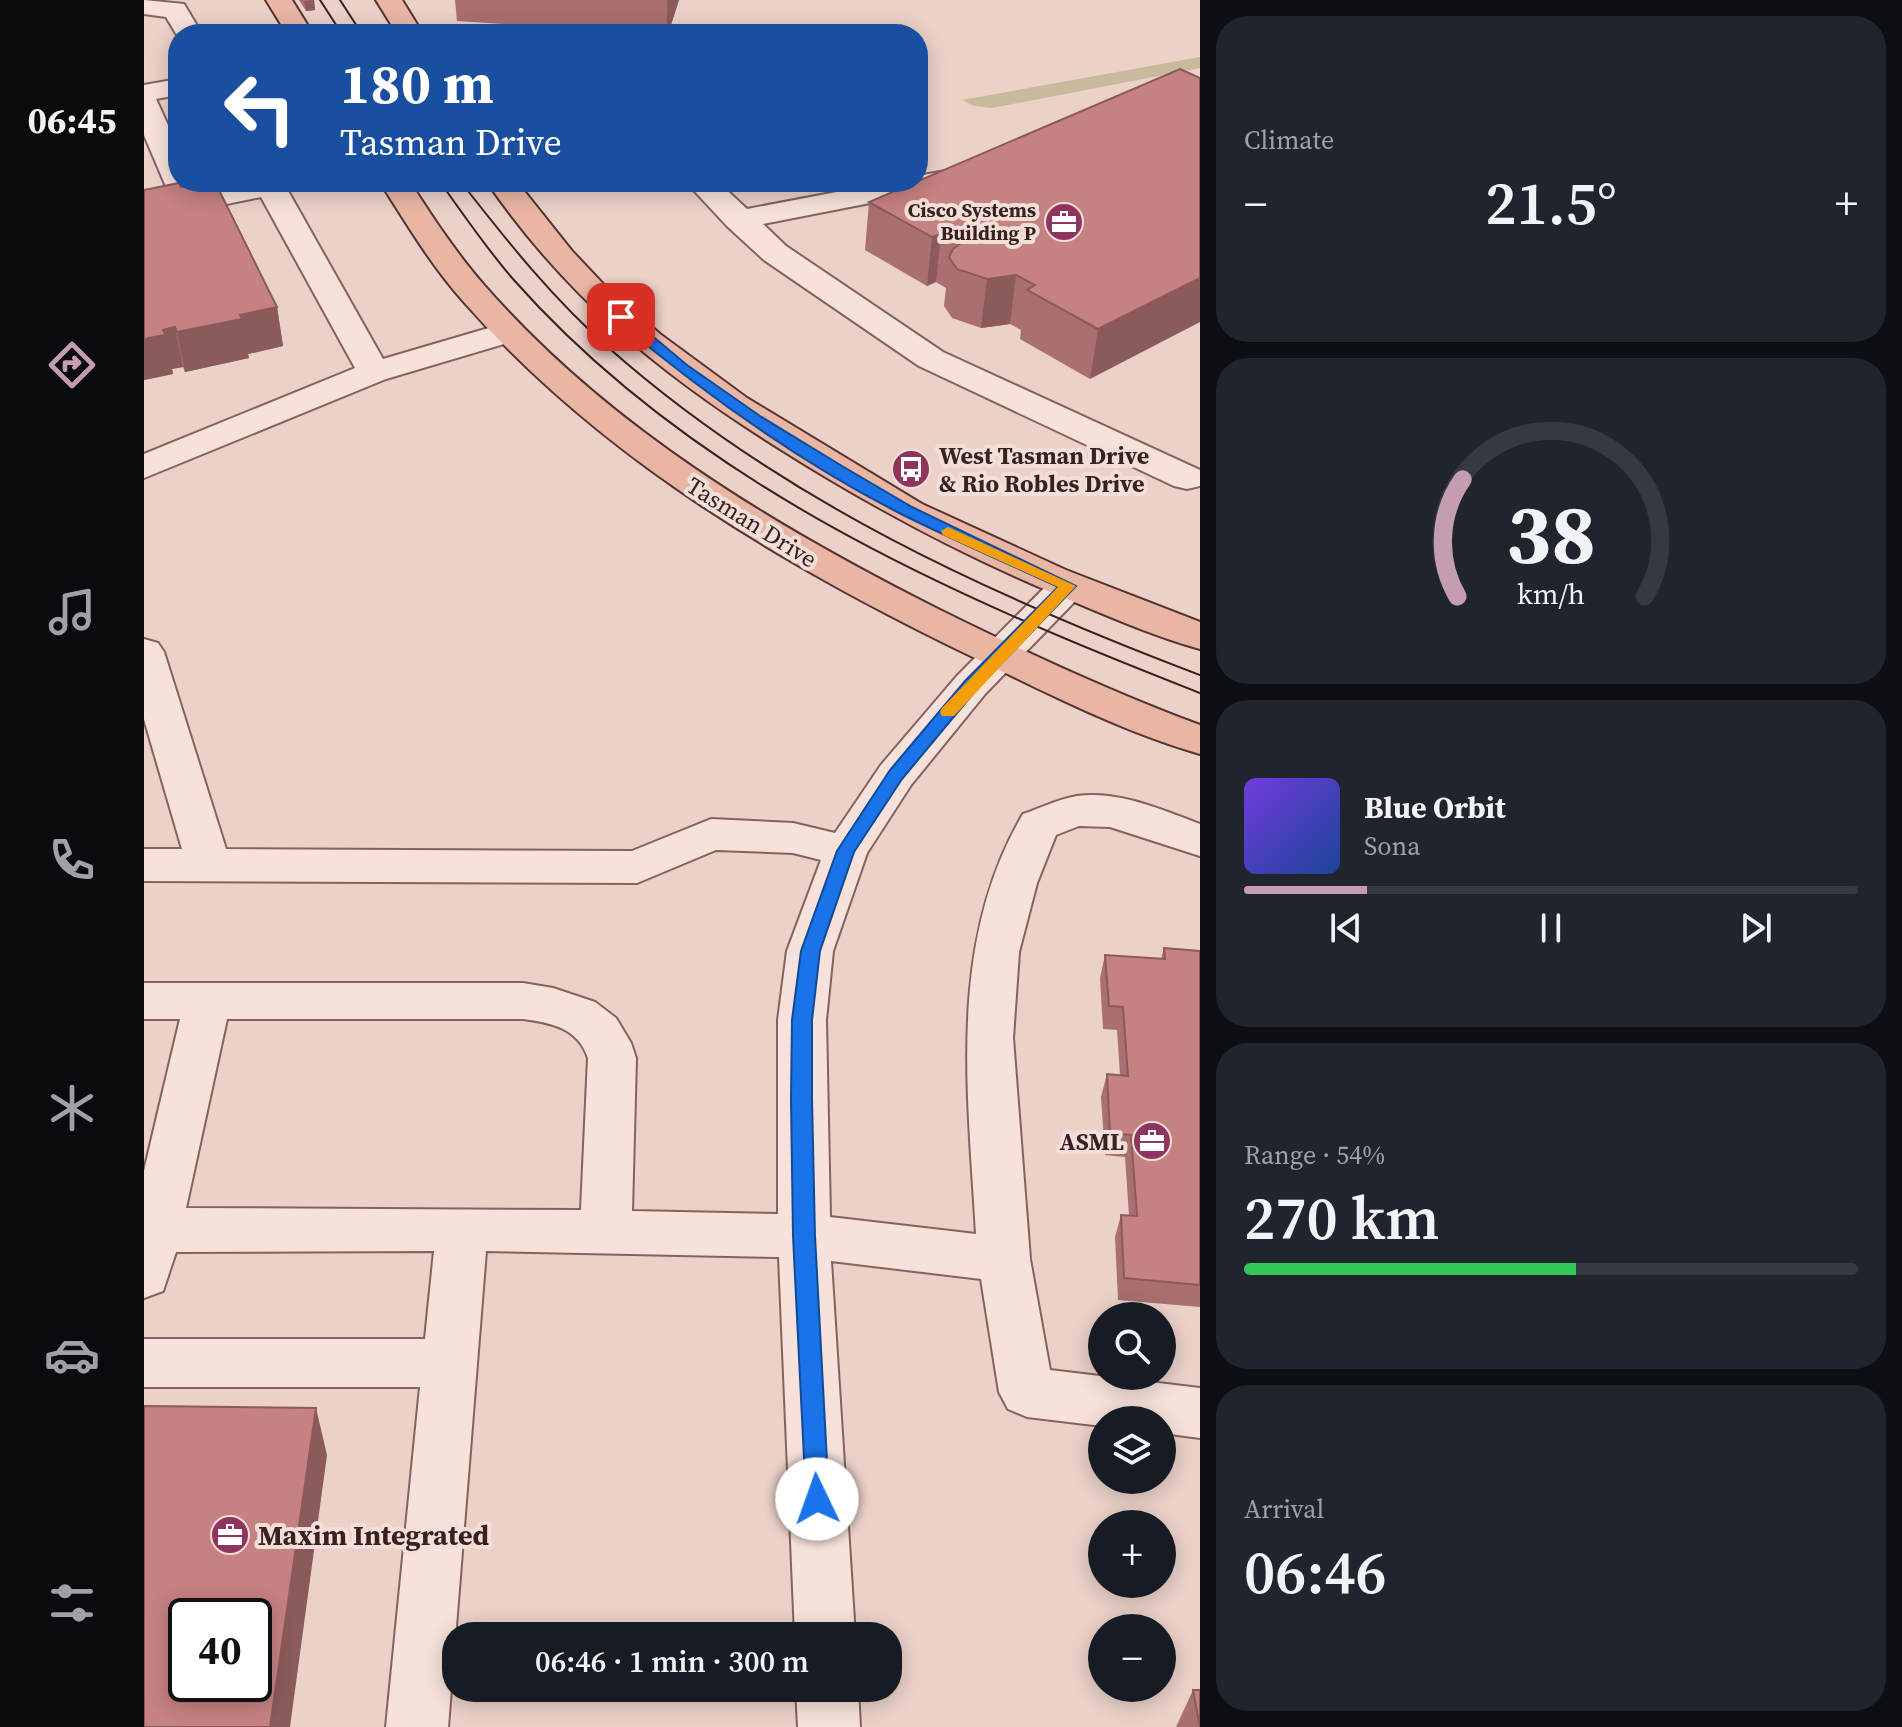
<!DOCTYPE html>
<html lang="en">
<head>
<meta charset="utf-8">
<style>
  :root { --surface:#171b24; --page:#20242c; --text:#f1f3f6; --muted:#9ea1a6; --line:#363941; --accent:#c59db1 }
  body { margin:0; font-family:"Source Serif 4",serif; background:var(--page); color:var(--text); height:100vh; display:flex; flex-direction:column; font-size:30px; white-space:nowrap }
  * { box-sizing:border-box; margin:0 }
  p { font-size:26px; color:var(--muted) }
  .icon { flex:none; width:44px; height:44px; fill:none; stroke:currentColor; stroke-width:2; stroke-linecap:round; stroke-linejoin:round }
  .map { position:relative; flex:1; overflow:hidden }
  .side { display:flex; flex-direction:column; gap:16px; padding:16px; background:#0d0f14; width:702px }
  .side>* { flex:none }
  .banner { position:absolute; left:24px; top:24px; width:760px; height:168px; border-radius:32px; box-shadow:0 4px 20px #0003; background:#1a4fa0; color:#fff; overflow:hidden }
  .controls { position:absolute; left:944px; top:1302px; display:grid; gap:16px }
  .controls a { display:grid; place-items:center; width:88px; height:88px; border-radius:50%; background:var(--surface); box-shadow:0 4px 20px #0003; font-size:40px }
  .speed { position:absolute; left:24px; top:1598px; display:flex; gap:16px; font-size:40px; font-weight:700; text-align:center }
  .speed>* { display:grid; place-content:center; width:104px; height:104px; border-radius:50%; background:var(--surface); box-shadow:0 4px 20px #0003; line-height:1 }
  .speed .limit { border:4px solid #111; border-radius:12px; background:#fff; color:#111 }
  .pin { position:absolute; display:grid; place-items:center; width:68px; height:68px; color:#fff; margin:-34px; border-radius:16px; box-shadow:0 4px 12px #0006 }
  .me { position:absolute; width:88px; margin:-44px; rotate:357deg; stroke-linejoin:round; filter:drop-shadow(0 0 6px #0008) }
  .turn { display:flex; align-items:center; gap:28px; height:168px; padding:0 40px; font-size:36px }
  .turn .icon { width:104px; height:104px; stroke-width:2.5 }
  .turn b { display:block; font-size:56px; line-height:68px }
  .big { font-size:60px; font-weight:600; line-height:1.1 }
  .side .tile { flex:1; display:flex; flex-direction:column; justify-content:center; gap:12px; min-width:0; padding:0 28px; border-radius:32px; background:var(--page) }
  .side .dial { align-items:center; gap:0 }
  .dial svg { height:208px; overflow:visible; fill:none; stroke:var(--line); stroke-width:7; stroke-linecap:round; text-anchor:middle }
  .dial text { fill:var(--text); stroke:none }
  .song { display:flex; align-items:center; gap:24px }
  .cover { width:96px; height:96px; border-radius:12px; background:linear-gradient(135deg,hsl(260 70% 55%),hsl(220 70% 35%)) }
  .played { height:8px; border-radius:4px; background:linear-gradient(90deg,var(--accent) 20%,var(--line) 20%) }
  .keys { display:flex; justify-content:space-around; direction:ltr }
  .heat { display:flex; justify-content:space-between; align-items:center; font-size:44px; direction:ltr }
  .charge { height:12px; border-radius:6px; background:linear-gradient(90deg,#34c759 54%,var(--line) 0) }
  .trip { position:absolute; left:298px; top:1622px; width:460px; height:80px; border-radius:32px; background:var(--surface); box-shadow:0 4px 20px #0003; font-weight:600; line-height:80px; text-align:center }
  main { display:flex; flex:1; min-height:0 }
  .tabs { display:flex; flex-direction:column; width:144px; justify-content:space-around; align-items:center; background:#090b0e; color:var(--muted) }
  .tabs .icon { width:56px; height:56px }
  .tabs .active { color:var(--accent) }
  .tabs b { font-size:36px; color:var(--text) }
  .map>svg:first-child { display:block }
</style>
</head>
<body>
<main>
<nav class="tabs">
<b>06:45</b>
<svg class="icon active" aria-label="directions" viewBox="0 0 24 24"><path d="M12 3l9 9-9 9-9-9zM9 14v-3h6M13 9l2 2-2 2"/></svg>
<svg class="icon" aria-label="music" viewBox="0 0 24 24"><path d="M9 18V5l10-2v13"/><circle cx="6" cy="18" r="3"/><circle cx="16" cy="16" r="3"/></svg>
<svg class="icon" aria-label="phone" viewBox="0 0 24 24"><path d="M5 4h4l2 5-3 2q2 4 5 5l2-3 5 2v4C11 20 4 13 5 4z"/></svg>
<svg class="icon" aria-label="climate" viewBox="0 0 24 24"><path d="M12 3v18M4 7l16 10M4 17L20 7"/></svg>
<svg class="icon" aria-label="car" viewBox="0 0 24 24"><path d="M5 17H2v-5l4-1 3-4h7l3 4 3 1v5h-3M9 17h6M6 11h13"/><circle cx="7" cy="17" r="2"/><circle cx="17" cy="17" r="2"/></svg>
<svg class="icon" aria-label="filters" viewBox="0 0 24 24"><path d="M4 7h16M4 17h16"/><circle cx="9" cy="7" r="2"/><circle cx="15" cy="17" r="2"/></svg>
</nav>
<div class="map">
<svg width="1056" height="1727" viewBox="0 0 1056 1727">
  <rect width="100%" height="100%" fill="#ebd1c8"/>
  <polygon fill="#c8bb9d" points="1056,57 1056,68 848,108 830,106 818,100"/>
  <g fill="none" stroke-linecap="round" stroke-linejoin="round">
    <defs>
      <g id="minor">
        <polygon points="0,0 40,4 58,34 34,34 34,37 22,17 0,14"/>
        <polygon points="34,79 34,95 12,99 34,147 34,182 50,182 54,192 102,182 139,182 239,359 365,322 377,325 381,332 377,339 242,379 0,478 0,454 211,368 117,197 44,212 33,209 29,203 0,135 0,85"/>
        <polygon points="812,169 823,172 827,178 823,184 619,224 642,246 799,352 1056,470 1056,486 1043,489 1030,486 775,366 620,260 583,226 542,182 574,182 603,209 745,182 774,182 774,176"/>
        <path d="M924,574L938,578L943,586L938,594L841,694L767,785L723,853L689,951L682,1020L686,1217L832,1234C824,1092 803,943 879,814C897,808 914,799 933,796C974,790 1019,810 1056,824V856L966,827L935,826L912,835L893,883L875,952L869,1038L886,1259L906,1370L1056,1388V1438L1018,1433V1420H958V1426L883,1417L864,1409L855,1392L837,1279L687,1261L711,1636H651L635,1257L342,1251L304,1727H242L276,1387H0V1339H281L290,1251L32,1252L19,1291L0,1298V1171L36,1019H0V983H379L409,988L451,1002L472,1018L487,1043L492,1058L488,1211L634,1214V1020L643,951L677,860L649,853L572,850L493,883L0,881V849H38L0,719V639L14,643L20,652L82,849L488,851L567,819L649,823L691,833L737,765L813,676L910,578ZM83,1019H379C408,1023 434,1028 444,1058L437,1210L42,1208Z"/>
        <polygon points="652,1688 714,1688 716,1727 654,1727"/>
      </g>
      <g id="major">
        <polygon points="122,0 148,0 169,34 143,34"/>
        <polygon points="232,0 258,0 279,34 253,34"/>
        <path d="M236,182H266C289,218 312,253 340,285C464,427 629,526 796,610C881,652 967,692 1056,725V754C979,732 905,694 833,659C644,568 459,460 319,301C287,265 262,223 236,182Z"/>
        <path d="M343,182H373L428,251L462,287L516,334L603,398L778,504L922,570L1056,622V649C1006,635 957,613 909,593C812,552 725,505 636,449C518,375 423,298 343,182Z"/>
      </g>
    </defs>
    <use href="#minor" stroke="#85625e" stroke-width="4"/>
    <use href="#major" stroke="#543332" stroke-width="4"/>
    <use href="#minor" fill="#f6e2db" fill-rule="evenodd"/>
    <use href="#major" fill="#eab6a4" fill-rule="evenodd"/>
    <g stroke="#372221" stroke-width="2">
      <polyline points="176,0 198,34"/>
      <polyline points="196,0 218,34"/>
      <path d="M296,182C320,215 342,248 369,279C549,483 807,596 1056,693"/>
      <path d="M317,182C363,241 409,299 466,349C637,500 845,595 1056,675"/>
    </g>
  </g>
  <g fill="#aa6f70">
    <polygon points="155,0 170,0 171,10 162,11"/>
    <polygon points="311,0 535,0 524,34 506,34 313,21"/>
    <polygon points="1036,69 946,379 876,339 877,330 866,324 837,328 808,318 800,306 802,288 792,282 783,286 721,250 725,202"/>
    <polygon points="37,187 133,307 139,346 104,354 105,358 41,372 39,367 28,369 29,374 0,380 0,190"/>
    <polygon points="1020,948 1056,951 1056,1307 974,1300 971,1237 977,1215 985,1215 981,1157 961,1155 957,1097 963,1074 976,1075 973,1030 959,1029 956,978 961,955 1017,959"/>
    <polygon points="1049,1690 1056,1727 1032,1727"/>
  </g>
  <g fill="#8b5a5b">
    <polygon points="170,0 171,10 162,11 160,1"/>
    <polygon points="523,0 535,0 524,34 523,34"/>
    <polygon points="797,234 792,282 783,286 788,237"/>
    <polygon points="872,275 866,324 837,328 843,279"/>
    <polygon points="1056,278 1056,322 946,379 954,329"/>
    <polygon points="133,307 139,346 104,354 105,358 41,372 33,332 96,315"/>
    <polygon points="31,327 39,367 28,369 29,374 0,380 0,339 19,330"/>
    <polygon points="172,1408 183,1455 146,1727 126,1727"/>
  </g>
  <g fill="#c68182" stroke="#8b5a5b" stroke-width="2" fill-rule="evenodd">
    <polygon points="1036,69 1056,78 1056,278 954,329 883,290 891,285 872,275 843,279 813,269 805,257 809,249 816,244 797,234 788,237 725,202"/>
    <polygon points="66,182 71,182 133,307 96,315 98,319 33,332 31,327 19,330 21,335 0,339 0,190 35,183 37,187"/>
    <polygon points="1020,948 1056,951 1056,1285 980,1278 977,1215 993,1216 987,1135 966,1133 963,1074 984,1076 979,1007 965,1006 961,955 1021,959"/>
    <path d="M0,1406L172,1408L126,1727H0ZM42,1616H110V1684H42Z"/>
    <polygon points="1049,1690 1056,1690 1056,1727"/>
  </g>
  <path fill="#1a73e8" stroke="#114b97" stroke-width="2" d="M472,314H482L543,365L616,416L698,466L768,507L932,586L833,689L758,779L710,852L676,951L668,1020V1099L671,1236L685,1499L682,1507L673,1510L665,1507L662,1499L649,1236L647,1099L648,1020L657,951L693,851L746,770L821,681L914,587C862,563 810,540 759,515C659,464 558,392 472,320Z"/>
  <polygon fill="#f59e0b" points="804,527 932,586 810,716 798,716 796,712 798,708 914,587 799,535 797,531"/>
  <defs>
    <symbol id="office-disc" viewBox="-11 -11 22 22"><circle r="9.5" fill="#8f345c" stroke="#f3dfd7"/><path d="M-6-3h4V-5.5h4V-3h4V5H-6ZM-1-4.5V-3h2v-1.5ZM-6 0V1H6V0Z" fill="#fff"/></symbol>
    <symbol id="bus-disc" viewBox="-11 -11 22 22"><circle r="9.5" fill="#8f345c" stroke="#f3dfd7"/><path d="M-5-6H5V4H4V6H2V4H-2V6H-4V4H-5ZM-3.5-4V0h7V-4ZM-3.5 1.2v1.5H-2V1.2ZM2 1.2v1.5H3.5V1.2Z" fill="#fff"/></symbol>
  </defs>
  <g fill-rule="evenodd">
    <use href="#office-disc" x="898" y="200" width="44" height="44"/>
    <use href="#bus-disc" x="745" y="447" width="44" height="44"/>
    <use href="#office-disc" x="986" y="1119" width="44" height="44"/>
    <use href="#office-disc" x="64" y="1513" width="44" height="44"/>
  </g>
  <g text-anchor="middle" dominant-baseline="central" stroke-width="8" stroke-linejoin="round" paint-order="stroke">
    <g font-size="20" font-weight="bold" fill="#372221" stroke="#f3dfd7" text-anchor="end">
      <text x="892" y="210">Cisco Systems<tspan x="892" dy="23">Building P</tspan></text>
    </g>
    <g font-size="24" font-weight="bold" fill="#372221" stroke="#f3dfd7" text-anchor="start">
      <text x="795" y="455">West Tasman Drive<tspan x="795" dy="28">&amp; Rio Robles Drive</tspan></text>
      <text x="980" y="1141" text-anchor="end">ASML</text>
    </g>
    <g font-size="24" fill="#372221" stroke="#f3dfd7">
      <text transform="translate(608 522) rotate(32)">Tasman Drive</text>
    </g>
    <g font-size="28" font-weight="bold" fill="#372221" stroke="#f3dfd7" text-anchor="start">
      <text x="114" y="1535">Maxim Integrated</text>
    </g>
  </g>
</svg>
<div class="controls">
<a><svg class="icon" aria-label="search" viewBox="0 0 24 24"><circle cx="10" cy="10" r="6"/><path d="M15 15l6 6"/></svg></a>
<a><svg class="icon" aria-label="layers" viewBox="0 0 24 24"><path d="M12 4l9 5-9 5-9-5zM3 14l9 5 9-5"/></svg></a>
<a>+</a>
<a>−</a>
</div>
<div class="speed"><div class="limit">40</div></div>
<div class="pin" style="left:477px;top:317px;background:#d93025"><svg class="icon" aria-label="arrive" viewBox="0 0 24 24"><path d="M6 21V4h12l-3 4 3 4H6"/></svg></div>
<svg class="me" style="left:673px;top:1499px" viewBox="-20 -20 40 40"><circle r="19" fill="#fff"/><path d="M0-13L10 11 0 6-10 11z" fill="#1a73e8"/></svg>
<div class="trip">06:46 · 1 min · 300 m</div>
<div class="banner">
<div class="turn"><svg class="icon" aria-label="left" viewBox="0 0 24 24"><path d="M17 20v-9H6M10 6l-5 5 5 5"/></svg><div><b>180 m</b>Tasman Drive</div></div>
</div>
</div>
<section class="side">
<div class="tile"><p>Climate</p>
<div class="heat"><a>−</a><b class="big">21.5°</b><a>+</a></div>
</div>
<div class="tile dial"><svg viewBox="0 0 100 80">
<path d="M14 69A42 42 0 1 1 86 69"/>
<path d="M14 69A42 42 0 0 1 16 24" stroke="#c59db1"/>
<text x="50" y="56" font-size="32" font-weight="700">38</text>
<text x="50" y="72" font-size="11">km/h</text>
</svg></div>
<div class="tile">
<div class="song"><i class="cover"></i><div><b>Blue Orbit</b><p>Sona</p></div></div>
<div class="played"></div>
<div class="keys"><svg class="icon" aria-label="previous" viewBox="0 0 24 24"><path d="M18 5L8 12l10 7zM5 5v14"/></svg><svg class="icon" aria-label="pause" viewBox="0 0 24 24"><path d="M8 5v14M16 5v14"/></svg><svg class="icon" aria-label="next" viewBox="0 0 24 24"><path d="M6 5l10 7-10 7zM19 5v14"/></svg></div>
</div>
<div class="tile"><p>Range · 54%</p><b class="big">270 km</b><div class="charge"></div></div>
<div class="tile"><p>Arrival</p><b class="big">06:46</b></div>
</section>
</main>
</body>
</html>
